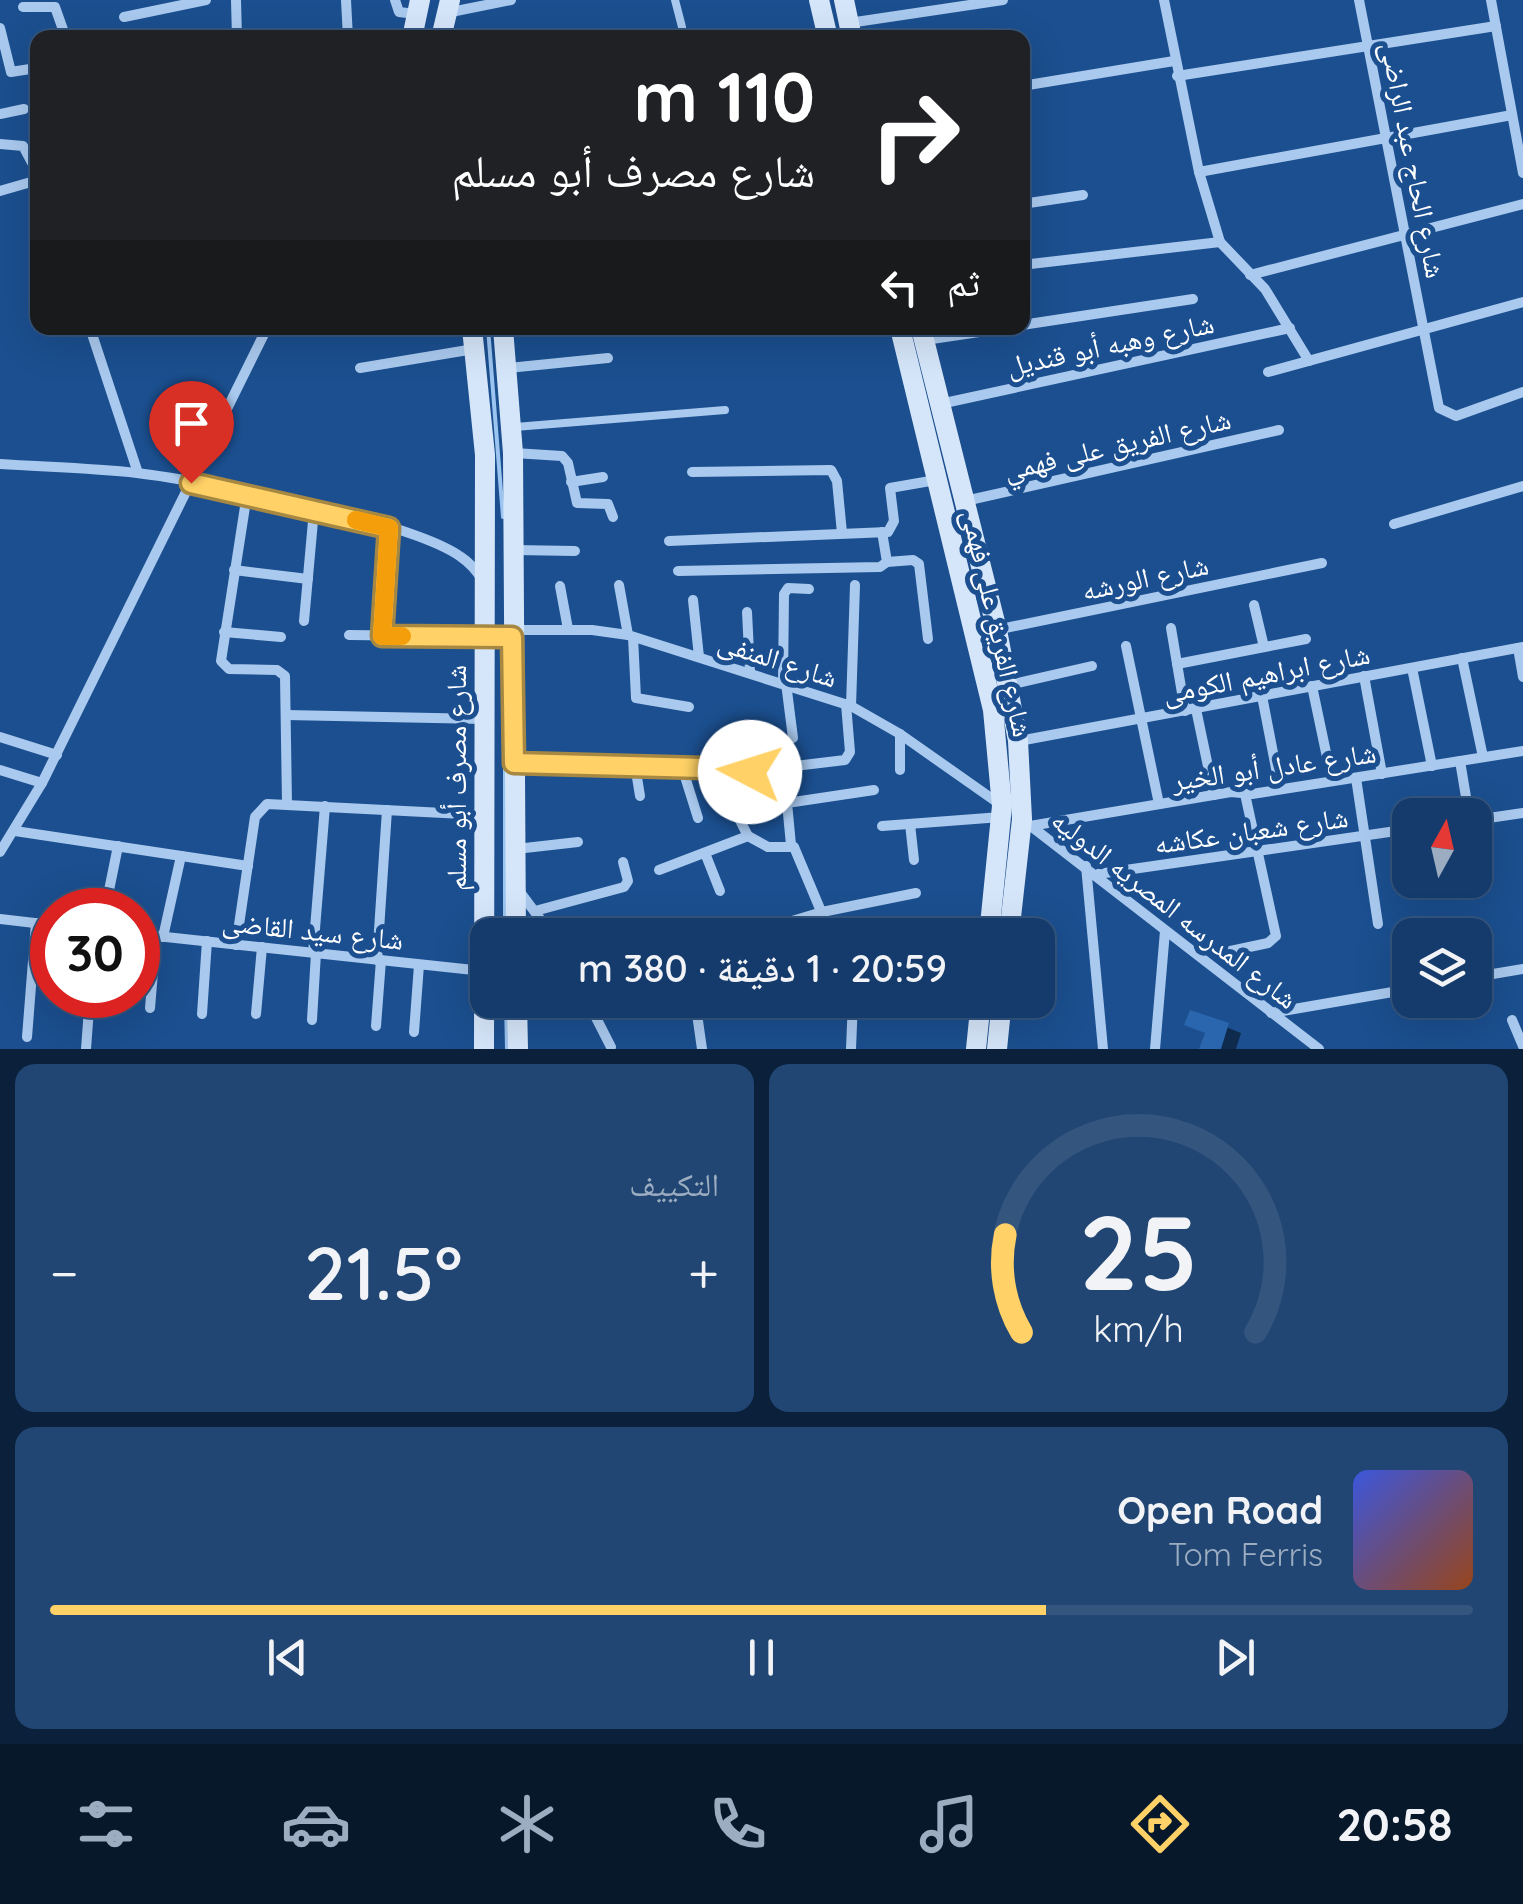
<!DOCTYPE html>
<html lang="ar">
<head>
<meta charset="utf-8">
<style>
  :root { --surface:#143b6b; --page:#214673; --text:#f1f3f6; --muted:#9dadc1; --line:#33557e; --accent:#ffd166 }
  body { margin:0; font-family:Quicksand,"Noto Naskh Arabic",sans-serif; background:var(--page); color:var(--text); direction:rtl; height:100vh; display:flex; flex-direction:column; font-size:38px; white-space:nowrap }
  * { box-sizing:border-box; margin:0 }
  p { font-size:32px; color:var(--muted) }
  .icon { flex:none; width:55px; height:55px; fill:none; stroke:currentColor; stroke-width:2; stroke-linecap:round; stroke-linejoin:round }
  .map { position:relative; height:1049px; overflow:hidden; direction:ltr }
  .panel { display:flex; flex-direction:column; gap:15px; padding:15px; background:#0b203b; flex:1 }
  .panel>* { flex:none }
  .banner { position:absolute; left:30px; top:30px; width:1000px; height:305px; border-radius:20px; box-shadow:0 10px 40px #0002,0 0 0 2px var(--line); direction:rtl; background:#202124; color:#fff; overflow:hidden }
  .needle { width:65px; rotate:8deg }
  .buttons { position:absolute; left:1392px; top:798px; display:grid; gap:20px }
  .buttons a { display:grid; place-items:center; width:100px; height:100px; border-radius:20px; background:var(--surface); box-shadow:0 10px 40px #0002,0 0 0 2px var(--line); font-size:50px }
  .speed { position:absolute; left:30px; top:888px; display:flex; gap:20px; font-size:50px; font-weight:700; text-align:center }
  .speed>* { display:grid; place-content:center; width:130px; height:130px; border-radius:50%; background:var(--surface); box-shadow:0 10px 40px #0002,0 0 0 2px var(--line); line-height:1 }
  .speed .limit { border:15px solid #d22; background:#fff; color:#111 }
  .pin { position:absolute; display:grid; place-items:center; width:85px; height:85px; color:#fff; margin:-102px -42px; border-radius:50% 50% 50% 0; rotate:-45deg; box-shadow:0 0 10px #0007 }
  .pin .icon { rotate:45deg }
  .me { position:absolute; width:110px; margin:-55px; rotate:275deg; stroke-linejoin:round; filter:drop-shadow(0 0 8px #0008) }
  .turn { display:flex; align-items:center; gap:35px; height:210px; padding:0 50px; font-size:45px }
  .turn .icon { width:130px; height:130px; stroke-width:2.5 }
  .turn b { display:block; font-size:70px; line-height:85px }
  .then { display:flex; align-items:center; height:95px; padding:0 50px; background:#0003; gap:20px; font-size:38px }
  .big { font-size:75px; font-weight:600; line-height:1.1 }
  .panel .card { flex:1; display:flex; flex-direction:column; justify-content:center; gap:15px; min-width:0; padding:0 35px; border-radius:20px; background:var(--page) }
  .panel .dial { align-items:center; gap:0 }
  .dial svg { height:260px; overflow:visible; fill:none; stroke:var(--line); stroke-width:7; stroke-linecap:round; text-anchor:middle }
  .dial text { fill:var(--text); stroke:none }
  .song { display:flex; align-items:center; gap:30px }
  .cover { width:120px; height:120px; border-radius:15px; background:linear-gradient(135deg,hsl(230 70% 55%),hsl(20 70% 35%)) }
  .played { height:10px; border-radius:5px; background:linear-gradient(90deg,var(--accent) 70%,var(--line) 70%) }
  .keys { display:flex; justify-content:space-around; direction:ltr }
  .heat { display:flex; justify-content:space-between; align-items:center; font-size:55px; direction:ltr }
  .panel .tiles { flex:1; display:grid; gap:15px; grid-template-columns:1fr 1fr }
  .card:last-child { grid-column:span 2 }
  .trip { position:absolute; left:470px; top:918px; width:585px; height:100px; border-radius:20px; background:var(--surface); box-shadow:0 10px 40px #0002,0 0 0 2px var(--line); font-weight:600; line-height:100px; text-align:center; direction:rtl }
  .tabs { display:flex; height:160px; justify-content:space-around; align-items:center; background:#08182b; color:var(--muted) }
  .tabs .icon { width:70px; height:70px }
  .tabs .active { color:var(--accent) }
  .tabs b { font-size:45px; color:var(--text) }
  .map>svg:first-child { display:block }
</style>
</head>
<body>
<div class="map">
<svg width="1523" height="1049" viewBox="0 0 1523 1049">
  <rect width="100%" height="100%" fill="#1b4f8f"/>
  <polygon fill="#0007" points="1191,1013 1241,1033 1236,1049 1202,1049 1207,1034 1188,1024"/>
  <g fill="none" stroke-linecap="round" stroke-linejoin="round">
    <g stroke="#9cc4f0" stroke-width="4">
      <polyline points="488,328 503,517"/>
      <polyline points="505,757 505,935"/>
      <polyline points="506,1000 507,1049"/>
    </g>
  </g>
  <polygon fill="#2a66ad" points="1190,1010 1229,1023 1221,1049 1199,1049 1205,1033 1184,1025"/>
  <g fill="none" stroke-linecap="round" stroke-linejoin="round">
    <g stroke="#a9c9ee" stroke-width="8">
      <polyline points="675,0 682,27"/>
      <polyline points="515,427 725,410"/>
    </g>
    <g stroke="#a9c9ee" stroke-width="10">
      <polyline points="236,0 237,38"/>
      <polyline points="346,0 348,38"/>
      <polyline points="395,0 399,12 416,14"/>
      <polyline points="1164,0 1199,172 1220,242 1265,289 1309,361"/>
      <polyline points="1359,0 1439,408 1456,416 1523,392"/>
      <polyline points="1491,0 1523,173"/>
      <polyline points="23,7 55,7 66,38"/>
      <polyline points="446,13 511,0"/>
      <polyline points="124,17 206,0"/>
      <polyline points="849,23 1003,0"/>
      <polyline points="0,28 11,72 30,69"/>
      <polyline points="274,36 275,38"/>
      <polyline points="1177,76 1496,26"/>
      <polyline points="1022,86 1174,61"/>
      <polyline points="0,114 24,109"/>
      <polyline points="0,144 23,146 38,174"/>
      <polyline points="1199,172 1512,115"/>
      <polyline points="0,191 38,180"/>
      <polyline points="1022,204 1083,195"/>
      <polyline points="1022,265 1220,242"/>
      <polyline points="1250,275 1523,204"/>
      <polyline points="1022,325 1193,299"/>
      <polyline points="90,328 138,473"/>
      <polyline points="925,340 1006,328"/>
      <polyline points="360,368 474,349"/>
      <polyline points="508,368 608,358"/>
      <polyline points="1268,372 1523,302"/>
      <polyline points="940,404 1290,328"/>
      <polyline points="514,453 562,456 568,463 577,503 608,504 613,517"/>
      <path d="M0,464C46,467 92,468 137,473C204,481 411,521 461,557C470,563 476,570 482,579"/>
      <polyline points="692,472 831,470 837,481 842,533"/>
      <polyline points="571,482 603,477"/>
      <polyline points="247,494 221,661 229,669 277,670 285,676 287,804"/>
      <polyline points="965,501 1279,430"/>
      <polyline points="1394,524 1523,486"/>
      <polyline points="669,541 888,532 894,521 890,488 936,480"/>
      <polyline points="515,550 575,551"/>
      <polyline points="887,562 913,560 919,564 928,639"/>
      <polyline points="234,570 308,579"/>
      <polyline points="678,571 880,567 887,562 882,532"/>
      <polyline points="619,585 628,635"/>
      <polyline points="560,586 568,629"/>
      <polyline points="693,600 699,657"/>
      <polyline points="1254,605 1264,647"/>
      <polyline points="747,612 750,672"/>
      <polyline points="304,621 314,510"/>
      <polyline points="1171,628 1185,711"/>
      <polyline points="514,630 592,630 628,635 851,706 900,734 1001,805"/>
      <polyline points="224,632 281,637"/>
      <polyline points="976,634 1322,563"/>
      <polyline points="349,635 513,637"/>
      <polyline points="382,636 389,528"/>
      <polyline points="633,637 636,698 689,707"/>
      <polyline points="1126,646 1159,804"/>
      <polyline points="1518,648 1523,677"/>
      <polyline points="1462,658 1483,757"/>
      <polyline points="1177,664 1306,639"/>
      <polyline points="1412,668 1432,766"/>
      <polyline points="1364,676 1382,774"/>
      <polyline points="783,682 784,594 788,588 809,589"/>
      <polyline points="786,683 793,738"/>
      <polyline points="1009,685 1092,666"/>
      <polyline points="1312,686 1332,781"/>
      <polyline points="1262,696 1280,789"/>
      <polyline points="851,706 855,585"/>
      <polyline points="1196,709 1214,795"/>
      <polyline points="286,715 483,719"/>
      <polyline points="0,737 57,755"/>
      <polyline points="1019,741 1523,647"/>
      <polyline points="1460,761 1469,815"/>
      <polyline points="515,763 714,770 748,836 768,847 794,847 831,935"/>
      <polyline points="635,765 640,796"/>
      <polyline points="682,767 698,818"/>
      <polyline points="0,770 42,783"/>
      <polyline points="900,770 900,734"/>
      <polyline points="720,775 845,760 850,752 846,704"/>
      <polyline points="1356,778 1378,924"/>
      <polyline points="1023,820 1319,1049"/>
      <polyline points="1475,820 1523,813"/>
      <polyline points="910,824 914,860"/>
      <polyline points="882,826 1001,817"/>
      <polyline points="1030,826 1231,792 1252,794 1523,751"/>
      <polyline points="15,831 248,866"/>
      <polyline points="791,845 787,803 874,790"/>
      <polyline points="516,849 578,842"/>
      <polyline points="1475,851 1481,888"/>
      <polyline points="0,852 42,783 267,328"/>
      <polyline points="705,853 720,891"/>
      <polyline points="1086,866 1103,1049"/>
      <polyline points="659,870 748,836"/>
      <polyline points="1098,874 1410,829"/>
      <polyline points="520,892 552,935"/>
      <polyline points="105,910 118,846"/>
      <polyline points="535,911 624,887 628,881 623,862"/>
      <polyline points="0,919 52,925"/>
      <polyline points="772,927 822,912 916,893"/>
      <polyline points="138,934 483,971"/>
      <polyline points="714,935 741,925"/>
      <polyline points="163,937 181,856"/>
      <polyline points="236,945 255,817 267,804 483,815"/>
      <polyline points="313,953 325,806"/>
      <polyline points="1221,953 1268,943 1276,936 1245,794"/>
      <polyline points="377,960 387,810"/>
      <polyline points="1475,977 1523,969"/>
      <polyline points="587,1000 611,1047"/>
      <polyline points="695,1000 702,1049"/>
      <polyline points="780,1000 782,1005"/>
      <polyline points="654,1003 662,1000"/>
      <polyline points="807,1006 824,1000"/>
      <polyline points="150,1008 156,936"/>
      <polyline points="1271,1013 1410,989"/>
      <polyline points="202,1014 207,941"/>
      <polyline points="256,1014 262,947"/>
      <polyline points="312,1020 316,953"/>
      <polyline points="1512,1020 1523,1046"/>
      <polyline points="376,1026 381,960"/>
      <polyline points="414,1032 419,965"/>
      <polyline points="27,1037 36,923"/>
      <polyline points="86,1049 90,995"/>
      <polyline points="851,1049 853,1000"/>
      <polyline points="1155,1049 1165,931"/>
    </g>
    <g stroke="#d6e6fa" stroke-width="20">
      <polyline points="819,0 828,38"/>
      <polyline points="844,0 852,38"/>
      <polyline points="412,38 420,0"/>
      <polyline points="441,38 450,0"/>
      <polyline points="472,328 485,455 484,1049"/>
      <polyline points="503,328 513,453 516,935"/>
      <polyline points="900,328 993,710 1002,806 989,935"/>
      <polyline points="921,328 997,630 1018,741 1022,819 1009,935"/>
      <polyline points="517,1000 518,1049"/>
      <polyline points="976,1049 981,1000"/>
      <polyline points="997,1049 1002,1000"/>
    </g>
  </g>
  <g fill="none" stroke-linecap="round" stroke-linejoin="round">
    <defs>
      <polyline id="route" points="191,483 389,528 382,636 512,637 514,763 703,768 720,775 750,772"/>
    </defs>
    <use href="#route" stroke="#a68842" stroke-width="25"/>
    <use href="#route" stroke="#ffd166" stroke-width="18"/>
    <polyline stroke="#f59e0b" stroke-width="18" points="356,520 389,528 382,636 402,636"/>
  </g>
  <g text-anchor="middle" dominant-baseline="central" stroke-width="10" stroke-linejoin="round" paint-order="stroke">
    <g font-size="28" fill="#fff" stroke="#1b4f8f">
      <text transform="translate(1414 160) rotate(79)">شارع الحاج عبد الراضى</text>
      <text transform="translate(1110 344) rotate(-12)">شارع وهبه أبو قنديل</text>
      <text transform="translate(1117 444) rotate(-13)">شارع الفريق على فهمي</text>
      <text transform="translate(1145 577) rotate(-12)">شارع الورشه</text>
      <text transform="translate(998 623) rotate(77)">شارع الفريق على فهمى</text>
      <text transform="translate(778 659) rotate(18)">شارع المنفى</text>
      <text transform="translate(1266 673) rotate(-11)">شارع ابراهيم الكومى</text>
      <text transform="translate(1274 766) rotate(-8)">شارع عادل أبو الخير</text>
      <text transform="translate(455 778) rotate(-90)">شارع مصرف أبو مسلم</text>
      <text transform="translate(1251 830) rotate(-8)">شارع شعبان عكاشه</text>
      <text transform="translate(1175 909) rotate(38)">شارع المدرسه المصريه الدوليه</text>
      <text transform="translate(313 930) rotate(6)">شارع سيد القاضى</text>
    </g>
  </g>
</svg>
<div class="buttons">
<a><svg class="needle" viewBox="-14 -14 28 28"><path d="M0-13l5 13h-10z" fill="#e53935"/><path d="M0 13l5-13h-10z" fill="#9dadc1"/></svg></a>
<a><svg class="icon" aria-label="layers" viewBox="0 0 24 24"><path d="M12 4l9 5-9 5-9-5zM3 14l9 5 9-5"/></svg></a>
</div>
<div class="speed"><div class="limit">30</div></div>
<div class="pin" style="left:191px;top:483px;background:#d93025"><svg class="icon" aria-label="arrive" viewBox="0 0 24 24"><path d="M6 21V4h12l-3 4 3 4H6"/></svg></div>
<svg class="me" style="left:750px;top:772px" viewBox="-20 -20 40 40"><circle r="19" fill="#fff"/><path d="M0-13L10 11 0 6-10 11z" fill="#ffd166"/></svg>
<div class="trip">20:59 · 1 دقيقة · 380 m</div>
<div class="banner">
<div class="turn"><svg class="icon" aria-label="right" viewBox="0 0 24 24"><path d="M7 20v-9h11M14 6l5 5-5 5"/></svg><div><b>110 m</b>شارع مصرف أبو مسلم</div></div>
<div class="then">ثم<svg class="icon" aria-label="left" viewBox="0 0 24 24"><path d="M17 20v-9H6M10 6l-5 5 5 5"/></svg></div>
</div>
</div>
<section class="panel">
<div class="tiles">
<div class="card dial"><svg viewBox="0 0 100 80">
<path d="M14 69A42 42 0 1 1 86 69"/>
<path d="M14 69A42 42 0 0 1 9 39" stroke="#ffd166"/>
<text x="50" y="56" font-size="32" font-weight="700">25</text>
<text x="50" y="72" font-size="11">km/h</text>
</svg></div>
<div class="card"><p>التكييف</p>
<div class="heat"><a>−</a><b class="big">21.5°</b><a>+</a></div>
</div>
<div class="card">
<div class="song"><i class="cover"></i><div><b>Open Road</b><p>Tom Ferris</p></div></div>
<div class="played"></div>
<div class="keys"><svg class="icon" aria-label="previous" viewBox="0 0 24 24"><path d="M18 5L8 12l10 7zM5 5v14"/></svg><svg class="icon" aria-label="pause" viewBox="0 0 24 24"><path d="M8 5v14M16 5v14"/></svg><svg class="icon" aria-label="next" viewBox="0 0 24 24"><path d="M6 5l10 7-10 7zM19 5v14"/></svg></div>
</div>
</div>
</section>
<nav class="tabs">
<b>20:58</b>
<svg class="icon active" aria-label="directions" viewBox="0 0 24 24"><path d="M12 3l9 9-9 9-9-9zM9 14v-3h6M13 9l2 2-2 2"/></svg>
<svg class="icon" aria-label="music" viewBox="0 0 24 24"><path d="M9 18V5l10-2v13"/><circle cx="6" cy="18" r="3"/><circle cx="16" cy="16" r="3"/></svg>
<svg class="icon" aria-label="phone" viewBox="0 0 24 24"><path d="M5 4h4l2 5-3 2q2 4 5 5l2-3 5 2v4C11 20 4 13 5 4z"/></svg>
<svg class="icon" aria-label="climate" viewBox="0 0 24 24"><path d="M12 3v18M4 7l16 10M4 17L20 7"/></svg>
<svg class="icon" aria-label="car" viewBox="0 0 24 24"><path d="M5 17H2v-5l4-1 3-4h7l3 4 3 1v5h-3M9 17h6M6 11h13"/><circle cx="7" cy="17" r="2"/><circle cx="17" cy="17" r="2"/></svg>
<svg class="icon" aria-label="filters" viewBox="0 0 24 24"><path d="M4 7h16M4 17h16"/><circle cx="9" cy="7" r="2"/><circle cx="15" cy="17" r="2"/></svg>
</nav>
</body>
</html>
